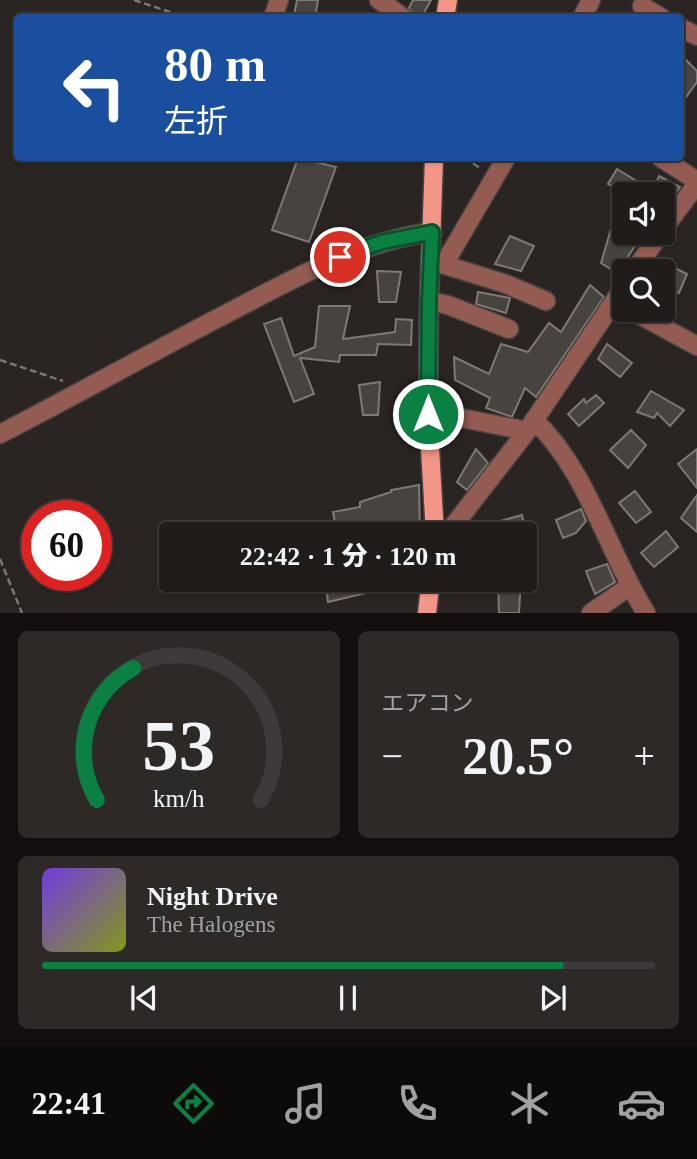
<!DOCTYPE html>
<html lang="ja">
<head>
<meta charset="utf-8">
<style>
  :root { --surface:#201c1a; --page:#2d2927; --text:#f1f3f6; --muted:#a2a1a2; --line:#3d3a39; --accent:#0b8043 }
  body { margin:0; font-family:"Times New Roman","Noto Sans JP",serif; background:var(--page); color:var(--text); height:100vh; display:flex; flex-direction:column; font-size:26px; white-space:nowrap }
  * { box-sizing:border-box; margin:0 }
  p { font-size:23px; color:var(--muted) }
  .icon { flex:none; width:38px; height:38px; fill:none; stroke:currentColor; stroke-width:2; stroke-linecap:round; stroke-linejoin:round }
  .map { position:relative; height:613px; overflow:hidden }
  .details { display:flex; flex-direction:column; gap:18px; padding:18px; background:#120f0e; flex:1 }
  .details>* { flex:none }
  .guide { position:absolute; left:14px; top:14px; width:670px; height:147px; border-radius:7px; box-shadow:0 2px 5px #0004,0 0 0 2px var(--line); background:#1a4fa0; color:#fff; overflow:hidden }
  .buttons { position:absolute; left:612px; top:182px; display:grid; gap:14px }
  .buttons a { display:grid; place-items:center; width:63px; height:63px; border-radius:7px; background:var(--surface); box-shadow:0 2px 5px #0004,0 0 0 2px var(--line); font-size:35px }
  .speed { position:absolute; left:21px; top:500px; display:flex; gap:14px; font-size:35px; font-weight:700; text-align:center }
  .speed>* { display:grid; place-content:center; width:91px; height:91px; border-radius:50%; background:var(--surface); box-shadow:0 2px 5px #0004,0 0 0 2px var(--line); line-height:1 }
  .speed .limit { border:10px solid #d22; background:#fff; color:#111 }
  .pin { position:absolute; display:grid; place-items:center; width:60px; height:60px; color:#fff; margin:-30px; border:4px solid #fff; border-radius:50%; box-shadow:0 2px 7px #0007 }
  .me { position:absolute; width:77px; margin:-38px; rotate:0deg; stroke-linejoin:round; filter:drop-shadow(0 0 5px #0008) }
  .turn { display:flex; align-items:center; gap:24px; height:147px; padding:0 35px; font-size:32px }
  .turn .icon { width:91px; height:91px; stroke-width:2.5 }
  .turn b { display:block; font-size:49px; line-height:60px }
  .big { font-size:52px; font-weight:800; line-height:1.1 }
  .details .widget { flex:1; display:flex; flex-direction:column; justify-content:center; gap:10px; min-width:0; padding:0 24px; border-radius:10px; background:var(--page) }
  .details .dial { align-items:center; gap:0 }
  .dial svg { height:182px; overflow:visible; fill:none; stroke:var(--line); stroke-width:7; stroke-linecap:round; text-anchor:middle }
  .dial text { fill:var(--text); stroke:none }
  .song { display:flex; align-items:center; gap:21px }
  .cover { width:84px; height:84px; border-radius:10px; background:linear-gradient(135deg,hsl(260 70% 55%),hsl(70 70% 35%)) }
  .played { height:7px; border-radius:4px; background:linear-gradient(90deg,var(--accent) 85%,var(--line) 85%) }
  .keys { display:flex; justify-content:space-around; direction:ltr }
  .heat { display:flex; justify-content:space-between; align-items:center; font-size:38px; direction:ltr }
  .details .tiles { flex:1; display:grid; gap:18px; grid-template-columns:1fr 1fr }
  .widget:last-child { grid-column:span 2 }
  .trip { position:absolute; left:159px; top:522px; width:378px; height:70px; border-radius:7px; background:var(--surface); box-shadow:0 2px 5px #0004,0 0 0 2px var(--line); font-weight:800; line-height:70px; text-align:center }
  .tab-bar { display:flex; height:112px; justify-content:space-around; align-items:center; background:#0d0b0a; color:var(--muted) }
  .tab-bar .icon { width:49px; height:49px }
  .tab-bar .current { color:var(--accent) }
  .tab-bar b { font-size:32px; color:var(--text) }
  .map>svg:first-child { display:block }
</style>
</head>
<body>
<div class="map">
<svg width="697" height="613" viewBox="0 0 697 613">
  <rect width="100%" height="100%" fill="#2a2522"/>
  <g fill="#47443f" stroke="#7d7974" stroke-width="2">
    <polygon points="297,0 318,0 315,18 294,15"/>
    <polygon points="413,0 431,0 421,18 415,16 409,8"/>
    <polygon points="681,55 697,71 697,82 681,104"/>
    <polygon points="298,158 336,167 309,242 272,230"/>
    <polygon points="617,169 653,191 659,176 680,187 663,210 663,194 626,194 608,184"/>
    <polygon points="613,222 625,230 625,233 639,240 617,273 601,263"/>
    <polygon points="510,236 534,246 521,271 495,264"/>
    <polygon points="663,262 687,274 679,293 663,287"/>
    <polygon points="377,271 401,272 396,302 379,302"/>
    <polygon points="590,285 604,297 536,397 525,388 512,417 486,408 490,398 455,380 454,357 489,374 501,344 528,352 549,323 561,332"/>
    <polygon points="478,292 510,298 506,313 476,304"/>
    <polygon points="319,306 350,306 343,339 395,332 396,319 412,320 411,345 378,344 376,355 340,355 339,362 300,358 314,394 294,402 264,324 281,318 294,356 315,347"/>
    <polygon points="607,344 632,363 620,377 598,359"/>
    <polygon points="380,382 378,415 363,415 359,385"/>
    <polygon points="651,391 684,410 670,426 657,413 654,418 637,412"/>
    <polygon points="596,395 604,403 579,426 568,414 584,399 586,403"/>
    <polygon points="631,430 646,445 628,468 610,450"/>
    <polygon points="476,449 488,463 467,490 457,482"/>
    <polygon points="697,449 697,488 678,464"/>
    <polygon points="419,485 420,534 337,534 333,512 360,507 360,502 391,492 391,490"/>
    <polygon points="635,491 651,512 636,523 619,503"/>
    <polygon points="697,495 697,532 681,518"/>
    <polygon points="581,509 586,521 576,533 563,538 556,520"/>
    <polygon points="522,515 526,534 468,534 468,530"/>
    <polygon points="666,531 678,547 654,567 641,553"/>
    <polygon points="607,564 615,582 595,594 586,571"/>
    <polygon points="325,579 365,579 366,593 328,602"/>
    <polygon points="498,579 521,579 519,613 499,613"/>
  </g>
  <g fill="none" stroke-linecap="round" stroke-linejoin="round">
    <defs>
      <g id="minor">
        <polyline points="379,0 404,18"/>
        <polyline points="642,6 662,18"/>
        <polyline points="273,18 279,0"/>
        <polyline points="582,18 591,0"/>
        <polyline points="681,28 697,36"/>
        <polyline points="661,158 697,181"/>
        <polyline points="663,229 697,184"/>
        <polyline points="442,264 506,284 546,301"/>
        <polyline points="431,265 442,264 447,259 506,158"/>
        <polyline points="634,271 661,233"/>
        <polyline points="429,301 448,305 509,329"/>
        <polyline points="631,310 697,346"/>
        <polyline points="428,414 446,415 527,431"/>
        <path d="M534,420C588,471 607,551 646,613"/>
        <path d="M0,434C76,395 150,353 226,314C291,280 357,242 432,232"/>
        <polyline points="447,534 527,431 625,285"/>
        <polyline points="591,613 630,586"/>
      </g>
      <g id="major">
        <polyline points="445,18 448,0"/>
        <polyline points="434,158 429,301 428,414 435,534"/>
        <polyline points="427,613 431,579"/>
      </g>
    </defs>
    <use href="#minor" stroke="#484340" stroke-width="21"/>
    <use href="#major" stroke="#484340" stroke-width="21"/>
    <g stroke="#7a7673" stroke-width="2.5" stroke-dasharray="7 3.5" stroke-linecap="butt">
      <polyline points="134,0 188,18"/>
      <polyline points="464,158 480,168"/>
      <polyline points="0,360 63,381"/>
      <polyline points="0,559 22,613"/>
    </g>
    <use href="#minor" stroke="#945b52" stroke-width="18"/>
    <use href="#major" stroke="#f49687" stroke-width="18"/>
  </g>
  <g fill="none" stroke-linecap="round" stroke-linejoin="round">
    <defs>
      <polyline id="route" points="340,257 382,242 432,232 429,301 428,414"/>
    </defs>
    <use href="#route" stroke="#07532c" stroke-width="18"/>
    <use href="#route" stroke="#0b8043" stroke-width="12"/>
  </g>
</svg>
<div class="buttons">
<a><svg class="icon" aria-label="sound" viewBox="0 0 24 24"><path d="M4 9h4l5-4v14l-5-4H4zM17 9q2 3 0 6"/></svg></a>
<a><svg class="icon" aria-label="search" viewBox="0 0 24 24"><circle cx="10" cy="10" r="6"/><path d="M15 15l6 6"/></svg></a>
</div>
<div class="speed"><div class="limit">60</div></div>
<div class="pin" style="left:340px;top:257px;background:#d93025"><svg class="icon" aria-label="arrive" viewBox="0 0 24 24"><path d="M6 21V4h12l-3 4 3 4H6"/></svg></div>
<svg class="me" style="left:428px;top:414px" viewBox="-20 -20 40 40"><circle r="17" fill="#0b8043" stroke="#fff" stroke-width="3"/><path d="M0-11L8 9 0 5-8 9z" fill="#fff"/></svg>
<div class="trip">22:42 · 1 分 · 120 m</div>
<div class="guide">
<div class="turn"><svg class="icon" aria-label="left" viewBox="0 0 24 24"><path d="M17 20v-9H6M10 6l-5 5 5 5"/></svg><div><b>80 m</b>左折</div></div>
</div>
</div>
<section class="details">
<div class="tiles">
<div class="widget dial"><svg viewBox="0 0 100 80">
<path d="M14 69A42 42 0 1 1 86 69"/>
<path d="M14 69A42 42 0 0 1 30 11" stroke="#0b8043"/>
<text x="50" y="56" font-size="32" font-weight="700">53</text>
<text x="50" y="72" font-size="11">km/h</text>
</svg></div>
<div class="widget"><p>エアコン</p>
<div class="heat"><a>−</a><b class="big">20.5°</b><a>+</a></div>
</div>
<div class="widget">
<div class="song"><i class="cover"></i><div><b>Night Drive</b><p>The Halogens</p></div></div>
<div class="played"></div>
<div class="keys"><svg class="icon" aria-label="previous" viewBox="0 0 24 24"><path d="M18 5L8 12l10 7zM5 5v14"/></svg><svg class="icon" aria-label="pause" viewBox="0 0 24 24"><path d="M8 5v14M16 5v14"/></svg><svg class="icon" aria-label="next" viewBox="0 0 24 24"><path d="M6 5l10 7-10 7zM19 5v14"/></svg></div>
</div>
</div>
</section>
<nav class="tab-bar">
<b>22:41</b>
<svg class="icon current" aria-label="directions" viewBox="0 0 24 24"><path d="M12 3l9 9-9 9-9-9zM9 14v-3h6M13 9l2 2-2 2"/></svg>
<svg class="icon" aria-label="music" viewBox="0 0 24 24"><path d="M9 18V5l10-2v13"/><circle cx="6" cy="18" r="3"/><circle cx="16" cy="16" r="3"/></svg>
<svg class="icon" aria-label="phone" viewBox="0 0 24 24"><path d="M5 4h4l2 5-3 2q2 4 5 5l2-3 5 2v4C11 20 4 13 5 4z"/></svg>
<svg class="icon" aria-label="climate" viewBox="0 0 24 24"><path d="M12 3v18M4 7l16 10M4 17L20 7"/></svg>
<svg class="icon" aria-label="car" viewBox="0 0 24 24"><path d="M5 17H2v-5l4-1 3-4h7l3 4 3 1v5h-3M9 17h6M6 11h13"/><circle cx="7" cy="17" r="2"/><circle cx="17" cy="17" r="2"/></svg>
</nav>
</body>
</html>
